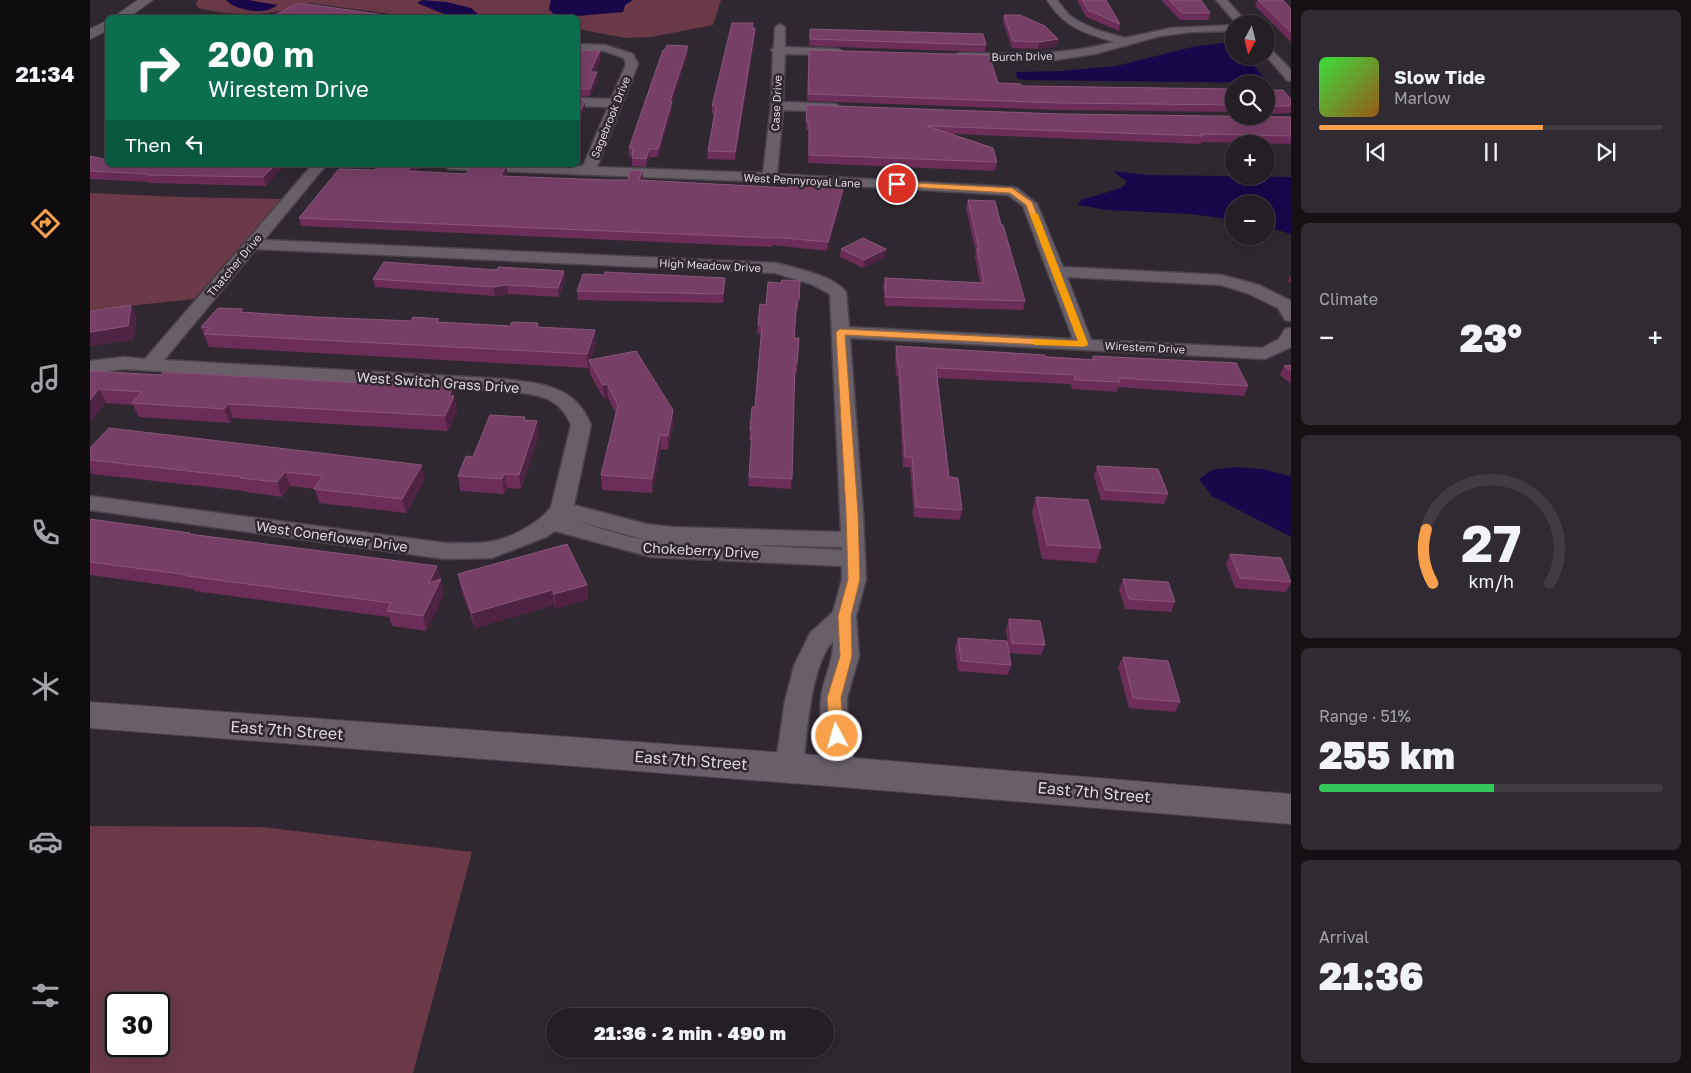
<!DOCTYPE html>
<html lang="en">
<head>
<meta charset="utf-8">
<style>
  :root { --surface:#241e25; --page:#302b32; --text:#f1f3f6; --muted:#a3a2a7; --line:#413c42; --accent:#f9a04c }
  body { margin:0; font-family:"Golos Text",sans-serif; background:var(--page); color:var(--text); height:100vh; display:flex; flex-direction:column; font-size:19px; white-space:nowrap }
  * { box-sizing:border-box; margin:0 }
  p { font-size:16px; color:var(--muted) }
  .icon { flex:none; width:28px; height:28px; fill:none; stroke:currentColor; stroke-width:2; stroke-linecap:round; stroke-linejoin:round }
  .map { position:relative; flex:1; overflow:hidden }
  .drawer { display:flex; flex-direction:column; gap:10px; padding:10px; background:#141014; width:400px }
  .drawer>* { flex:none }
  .hud { position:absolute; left:15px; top:15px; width:475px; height:152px; border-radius:8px; box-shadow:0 5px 20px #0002,0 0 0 1px var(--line); background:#0b6e4f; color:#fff; overflow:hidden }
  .needle { width:32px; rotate:187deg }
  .buttons { position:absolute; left:1135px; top:15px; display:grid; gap:10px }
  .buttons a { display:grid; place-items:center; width:50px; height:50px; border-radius:50%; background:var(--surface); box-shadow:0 5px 20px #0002,0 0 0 1px var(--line); font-size:25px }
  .speed { position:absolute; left:15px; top:992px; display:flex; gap:10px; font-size:25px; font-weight:700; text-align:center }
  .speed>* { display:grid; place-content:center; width:65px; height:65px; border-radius:50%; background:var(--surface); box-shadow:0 5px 20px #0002,0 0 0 1px var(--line); line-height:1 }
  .speed .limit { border:2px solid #111; border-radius:8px; background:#fff; color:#111 }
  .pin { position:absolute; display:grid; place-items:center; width:42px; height:42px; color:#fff; margin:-21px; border:2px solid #fff; border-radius:50%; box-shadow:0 1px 5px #0007 }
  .me { position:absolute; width:55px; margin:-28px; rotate:354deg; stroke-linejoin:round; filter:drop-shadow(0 0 4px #0008) }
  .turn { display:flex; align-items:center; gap:18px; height:105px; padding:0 20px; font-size:22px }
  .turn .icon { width:65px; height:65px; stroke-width:2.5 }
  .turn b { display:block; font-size:35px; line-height:42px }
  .then { display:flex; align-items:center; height:48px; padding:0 20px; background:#0003; gap:10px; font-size:19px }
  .big { font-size:38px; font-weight:800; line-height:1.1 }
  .drawer .widget { flex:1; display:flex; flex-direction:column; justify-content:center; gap:8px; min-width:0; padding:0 18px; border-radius:8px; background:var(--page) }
  .drawer .dial { align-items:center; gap:0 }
  .dial svg { height:130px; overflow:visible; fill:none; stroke:var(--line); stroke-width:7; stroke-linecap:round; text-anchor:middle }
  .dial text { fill:var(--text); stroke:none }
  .song { display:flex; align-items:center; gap:15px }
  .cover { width:60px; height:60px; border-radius:8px; background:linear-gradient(135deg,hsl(120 70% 55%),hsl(30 70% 35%)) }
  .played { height:5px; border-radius:2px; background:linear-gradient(90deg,var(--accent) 65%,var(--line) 65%) }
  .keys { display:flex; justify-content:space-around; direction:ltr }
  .heat { display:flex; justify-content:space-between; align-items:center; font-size:28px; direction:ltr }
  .charge { height:8px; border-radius:4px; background:linear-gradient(90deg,#34c759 51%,var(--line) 0) }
  .trip { position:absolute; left:456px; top:1008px; width:288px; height:50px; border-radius:25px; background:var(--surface); box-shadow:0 5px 20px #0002,0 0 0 1px var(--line); font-weight:800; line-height:50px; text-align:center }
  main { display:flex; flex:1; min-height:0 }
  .menu { display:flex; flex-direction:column; width:90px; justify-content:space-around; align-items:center; background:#0e0c0f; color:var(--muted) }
  .menu .icon { width:35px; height:35px }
  .menu .selected { color:var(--accent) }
  .menu b { font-size:22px; color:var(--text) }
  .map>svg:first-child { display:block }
</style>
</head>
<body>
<main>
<nav class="menu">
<b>21:34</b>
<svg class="icon selected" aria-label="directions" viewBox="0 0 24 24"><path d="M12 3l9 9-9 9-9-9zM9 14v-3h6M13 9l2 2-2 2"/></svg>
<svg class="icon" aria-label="music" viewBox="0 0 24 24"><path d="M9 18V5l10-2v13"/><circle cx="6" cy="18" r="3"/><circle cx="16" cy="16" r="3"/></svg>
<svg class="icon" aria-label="phone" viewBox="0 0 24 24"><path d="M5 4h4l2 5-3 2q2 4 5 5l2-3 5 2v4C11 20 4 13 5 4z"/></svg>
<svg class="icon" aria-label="climate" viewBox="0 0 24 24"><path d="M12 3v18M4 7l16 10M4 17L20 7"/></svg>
<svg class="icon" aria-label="car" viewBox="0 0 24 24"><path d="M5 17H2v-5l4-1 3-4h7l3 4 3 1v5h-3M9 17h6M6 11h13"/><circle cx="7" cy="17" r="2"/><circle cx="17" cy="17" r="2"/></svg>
<svg class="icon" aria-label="filters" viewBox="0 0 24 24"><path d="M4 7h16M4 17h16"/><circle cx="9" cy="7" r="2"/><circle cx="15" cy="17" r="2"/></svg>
</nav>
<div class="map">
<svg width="1201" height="1073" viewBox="0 0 1201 1073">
  <rect width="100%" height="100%" fill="#302831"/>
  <g fill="#6b3948" fill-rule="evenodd">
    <path d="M108,0H461L459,9L465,15L486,16L533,12L535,5L543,0H631L623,25L561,37L535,38L488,29V18L323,17L219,3C208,3 200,9 190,11C168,16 130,14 108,8L106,3Z"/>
    <polygon points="0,193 90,197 191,199 104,299 0,310"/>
    <path d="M0,826L172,827L382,852L323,1073H0ZM26,1004H69V1046H26Z"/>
  </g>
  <g fill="#18084b">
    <path d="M136,0H159L187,5C176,16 146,11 136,0Z"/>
    <polygon points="332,0 356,2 381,8 390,16 359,16 327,3"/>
    <polygon points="461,0 543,0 535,5 533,12 486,16 465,15 459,9"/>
    <polygon points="1141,42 1144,43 1144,56 1156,56 1178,83 934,80 928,79 925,72 972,71 1026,66 1102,47"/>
    <polygon points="1023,171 1058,175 1201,177 1201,234 1176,227 1176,204 1144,204 1144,220 1101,214 1017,210 988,205 991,200 1031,188 1037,182"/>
    <polygon points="1145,467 1171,469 1201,476 1201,537 1122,496 1109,479 1122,470"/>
  </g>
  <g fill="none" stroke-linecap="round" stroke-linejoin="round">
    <defs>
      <g id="minor">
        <path d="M957,0H967L979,15L988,21L1007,30L1035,38L1081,28L1144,25V31L1102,32L1070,36L1005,54L965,60L870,59L864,56L870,53C922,54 973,56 1024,42C994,33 974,27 957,0Z"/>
        <polygon points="1126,0 1137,0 1158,24 1147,24"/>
        <path d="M690,24L695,27V47L748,49L754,52L748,55L695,54L693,102L746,104L752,108L746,112L693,110L687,174L922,187L927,188L947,204L973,267L1132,275L1169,285L1201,301V321L1195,320L1188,308L1157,293L1131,285L977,277L1001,340L1172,348L1189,339L1195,329L1201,328V347L1175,359L760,338L773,513L776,579L766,616L769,656L757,698V717L766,772L762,780L752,784L742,780C734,764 729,717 731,699C733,678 744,663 743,641C720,666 717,735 713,768L709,776L699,780L689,776L685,768L695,701L704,666L720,633L743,612L752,579V566L561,557L465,531L456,537L402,558L355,559L0,510V496L355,543C369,543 384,544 398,542C418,540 450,523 461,507L481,425C469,394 443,394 414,391L34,369L0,373V361L34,357L55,359L222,165H236L174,240L686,263C705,268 745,276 756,292L759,327L983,339L933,206L918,195L730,184L359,169L352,165L493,166L518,107L488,106V98L521,99L536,64L534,58L514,51L488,50V44L515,45L543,54L548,64L507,167L673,173L681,106L683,52L681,50L684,47L685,27ZM166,249L685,273L721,284L740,294L751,532L583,527L556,524L484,505L501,425C485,385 452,384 414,379L74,360ZM476,518L556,540L574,542C541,540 508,527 476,518ZM655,545L752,547V550Z"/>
        <polygon points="1176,47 1180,48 1201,70 1201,81 1197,80 1176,56"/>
      </g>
      <g id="tertiary">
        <polygon points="48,0 63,0 38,18 22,18"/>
        <polygon points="18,20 18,30 0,39 0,29"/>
        <polygon points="0,702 752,757 1201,794 1201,824 752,787 0,728"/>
      </g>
    </defs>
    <use href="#minor" stroke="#4b444c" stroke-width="3"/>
    <use href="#tertiary" stroke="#4b444c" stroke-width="2"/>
    <use href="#minor" fill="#685f69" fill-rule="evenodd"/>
    <use href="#tertiary" fill="#685f69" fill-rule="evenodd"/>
  </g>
  <g fill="#6c2d58">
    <polygon points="987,0 1016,0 1030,24 1029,31 996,17"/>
    <polygon points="1071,0 1111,0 1120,13 1118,20 1090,20"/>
    <polygon points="1167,0 1201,9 1201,42 1165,6"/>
    <polygon points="914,15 968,39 966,46 948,49 922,48 913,22"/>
    <polygon points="663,28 665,28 665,34 645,160 617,159 618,151 624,114 622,113 622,106"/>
    <polygon points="720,29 896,45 895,52 719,46"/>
    <polygon points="488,50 510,51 511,58 504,72 508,80 500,96 488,97"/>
    <polygon points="598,53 582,102 582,109 568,157 559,157 556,167 542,166 542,156 539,156 539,148"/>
    <polygon points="719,57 908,83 931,86 1144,89 1144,112 969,110 717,101"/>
    <polygon points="1176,90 1201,99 1201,113 1176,114"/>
    <polygon points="717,105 971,114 1201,117 1201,144 1111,142 1111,144 863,134 907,162 905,171 718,163 719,130 716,130"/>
    <polygon points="0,156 18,165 194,165 176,186 59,183 58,182 0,179"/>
    <polygon points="288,165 330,165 325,172 376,174 416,165 417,173 416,176 519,180 553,179 552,180 700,188 753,189 752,197 737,251 682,245 682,247 211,226 209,218 285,170"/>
    <polygon points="878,200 911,225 935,301 933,310 795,306 793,287 795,278 890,283 885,257 886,253 876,208"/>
    <polygon points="751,249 795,257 773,268 750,257"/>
    <polygon points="1201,275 1201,283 1198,281"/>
    <polygon points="283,279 475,279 469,297 418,294 405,296 285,287"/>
    <polygon points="710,281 708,309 706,309 704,338 709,338 707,373 704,372 701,489 658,486 662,440 659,440 662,407 665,407 671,334 667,334 668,325 676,305 691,283"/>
    <polygon points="635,286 633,303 488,300 487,291"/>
    <polygon points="154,312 225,317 349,322 420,326 448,323 448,327 506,343 501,360 583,425 578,450 571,449 562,493 512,490 511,475 526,414 518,398 514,399 500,374 499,365 498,368 119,347 111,327"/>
    <polygon points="806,346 1001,359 1003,356 1158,386 1154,396 1028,387 1027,392 982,389 981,384 847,378 859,477 872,510 870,520 824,517 820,467 813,467 808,376 806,376 805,356"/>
    <polygon points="1201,365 1201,384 1190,375 1194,366"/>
    <polygon points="0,371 362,388 367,410 358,431 143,418 140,423 49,417 43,405 16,403"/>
    <polygon points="435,417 435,420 447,421 449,435 431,489 417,488 414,494 370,491 368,476 383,457"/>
    <polygon points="0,448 335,479 316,513 229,503 225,489 200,486 192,497 156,492 155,491 2,474 0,469"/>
    <polygon points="1007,466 1078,494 1074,504 1011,500 1004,476"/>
    <polygon points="946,497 1011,548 1006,563 952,559 942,512"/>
    <polygon points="0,519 101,534 347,566 354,594 336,631 302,626 299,617 104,591 103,589 0,575"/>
    <polygon points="1140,554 1201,580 1201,583 1196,592 1145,588 1136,564"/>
    <polygon points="368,574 497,585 498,599 465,609 464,605 385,628 371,589"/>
    <polygon points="1033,579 1085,602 1081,612 1035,609 1029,589"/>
    <polygon points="919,619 955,645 951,655 919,653 916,629"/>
    <polygon points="868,638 921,665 918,675 868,671 865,648"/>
    <polygon points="1033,657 1090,702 1085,712 1039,708 1028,667"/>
  </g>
  <g fill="#4f2342">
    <polygon points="665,28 665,34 645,160 645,152"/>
    <polygon points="968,39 966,46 948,49 949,42"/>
    <polygon points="598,46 598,53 582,102 582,109 568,157 568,149 580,101"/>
    <polygon points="510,51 511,58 501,79 500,72"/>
    <polygon points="507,72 508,80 500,96 500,89"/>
    <polygon points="495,101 495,108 488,124 488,116"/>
    <polygon points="559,149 559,157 556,167 556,159"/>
    <polygon points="185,165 194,165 176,186 173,177"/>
    <polygon points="322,165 330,165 319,180 318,171"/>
    <polygon points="416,165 417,173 412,184 411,176"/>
    <polygon points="552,171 553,179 550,188 549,180"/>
    <polygon points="753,189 752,197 737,251 738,242"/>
    <polygon points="796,249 795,257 773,268 774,260"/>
    <polygon points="474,271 475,279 469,297 468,288"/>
    <polygon points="635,278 635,286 633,303 633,294"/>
    <polygon points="417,285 418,294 405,296 403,287"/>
    <polygon points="41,305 47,318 44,340 0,346 0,332"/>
    <polygon points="505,330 506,343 500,362 499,360 499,365 498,368 497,354"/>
    <polygon points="517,384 518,398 514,399 513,385"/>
    <polygon points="362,388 367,410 358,431 355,416 359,396"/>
    <polygon points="9,389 16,403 0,422 0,400"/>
    <polygon points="138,404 143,418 140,423 134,409"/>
    <polygon points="583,410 583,425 578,450 578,436"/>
    <polygon points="447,421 449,435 431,489 429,475"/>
    <polygon points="570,435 571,449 562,493 562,479"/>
    <polygon points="332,465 335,479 316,513 312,499"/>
    <polygon points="195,472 200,486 192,497 187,482"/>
    <polygon points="414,474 417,488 414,494 412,479"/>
    <polygon points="347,566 354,594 336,631 333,616 339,583"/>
    <polygon points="497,585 498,599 465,609 464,594"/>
    <polygon points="462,590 464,605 385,628 382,613"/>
  </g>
  <g fill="#783f66" stroke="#885779">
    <polygon points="992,0 1016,0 1030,24 998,10"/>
    <polygon points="1079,0 1111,0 1120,13 1092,13"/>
    <polygon points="1168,0 1193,0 1201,9 1201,32"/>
    <polygon points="209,3 316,18 178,18"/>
    <polygon points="914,15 930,15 955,26 968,39 949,42 923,41"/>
    <polygon points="642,23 663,23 662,28 665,28 645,152 618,151 626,106 622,106"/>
    <polygon points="720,29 893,34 896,45 720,39"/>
    <polygon points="577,45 598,46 580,101 582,101 568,149 559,149 556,159 542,158 543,148 539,148 573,50 575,50"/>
    <polygon points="488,50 510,51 500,72 507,72 500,89 488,89"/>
    <polygon points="719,50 899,55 908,83 931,84 931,86 1144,89 1144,105 971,103 718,94"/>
    <polygon points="1176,90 1193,90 1201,99 1201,106 1176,106"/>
    <polygon points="488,100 495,101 488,116"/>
    <polygon points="717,105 971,114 1201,117 1201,136 1112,134 1113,136 837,126 903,148 907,162 719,155 719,122 716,122"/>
    <polygon points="0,156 18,160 18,165 185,165 173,177 56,175 57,174 0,171"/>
    <polygon points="288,165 322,165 318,171 376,174 382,165 416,165 411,176 519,180 538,180 540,170 552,171 549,180 700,188 700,186 753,189 738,242 683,237 683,238 209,218 249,169 285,170"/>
    <polygon points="878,200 905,201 911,225 913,225 935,301 796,297 795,278 894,283 887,249 889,249"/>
    <polygon points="773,238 796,249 774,260 751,249"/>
    <polygon points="294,262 407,270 408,267 474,271 468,288 417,285 403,287 283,279"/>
    <polygon points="515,272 635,278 633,294 487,291 493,274 514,275"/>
    <polygon points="692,280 710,281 709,300 707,300 704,338 709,338 707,363 705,363 702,479 659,477 662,430 660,430 662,407 665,407 672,325 668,325 670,304 676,305 678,282 691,283"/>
    <polygon points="41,305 38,326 0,332 0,311"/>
    <polygon points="128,308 153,309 150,312 225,317 321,321 323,317 349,319 347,322 420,326 422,322 448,323 447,327 505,330 497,354 114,334 119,328 111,327"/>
    <polygon points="806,346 955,355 956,357 1004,360 1003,356 1146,363 1158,386 1028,378 1030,382 985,380 984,375 846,368 859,477 868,478 872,510 826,507 822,457 815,457 809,367 808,366"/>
    <polygon points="546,351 583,410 578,436 570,435 562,479 511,475 528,405 517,384 513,385 499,360"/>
    <polygon points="1201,365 1201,371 1194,366"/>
    <polygon points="0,371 71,375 73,372 362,388 359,396 364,396 355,416 138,404 134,409 42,403 52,392 9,389 0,400"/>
    <polygon points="400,415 435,417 434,420 447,421 429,475 414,474 412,479 368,476 376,456 383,457"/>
    <polygon points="19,428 332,465 312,499 224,489 233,476 195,472 187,482 150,478 152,477 0,460 0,454 1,453 0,453 0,448"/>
    <polygon points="1007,466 1068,469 1078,494 1015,490"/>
    <polygon points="946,497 998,500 1011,548 957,545"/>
    <polygon points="0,519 100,533 99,534 347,566 339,583 351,579 333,616 297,611 301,603 97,576 98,575 0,562"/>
    <polygon points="477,544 497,585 464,594 462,590 382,613 368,574"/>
    <polygon points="1140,554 1191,558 1201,582 1150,578"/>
    <polygon points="1033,579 1078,582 1085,602 1039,599"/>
    <polygon points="919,619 950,621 955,645 922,643"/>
    <polygon points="868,638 917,641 921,665 871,661"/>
    <polygon points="1033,657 1078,661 1090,702 1043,698"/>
  </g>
  <polygon fill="#f9a04c" stroke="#a26831" points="807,182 922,188 942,202 998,344 994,347 755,335 768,512 770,579 761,616 762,656 751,698 754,736 752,739 747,741 742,739 740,736 737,698 750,656 748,616 758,579 756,512 746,332 750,329 988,341 936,205 920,193 804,186 804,183"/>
  <polygon fill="#f59e0b" points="941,213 948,214 998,344 997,346 945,345 941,342 945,339 988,341 940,214"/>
  <g text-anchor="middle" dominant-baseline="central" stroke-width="5" stroke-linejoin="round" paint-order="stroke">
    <g font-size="11" fill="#ded8de" stroke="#302831">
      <text transform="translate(932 56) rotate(-1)">Burch Drive</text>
      <text transform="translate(686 103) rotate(-87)">Case Drive</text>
      <text transform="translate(520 117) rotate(-68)">Sagebrook Drive</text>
      <text transform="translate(712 180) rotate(3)">West Pennyroyal Lane</text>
      <text transform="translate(144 265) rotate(-50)">Thatcher Drive</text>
      <text transform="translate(620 265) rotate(3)">High Meadow Drive</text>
      <text transform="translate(1055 347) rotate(3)">Wirestem Drive</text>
    </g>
    <g font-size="14" fill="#ded8de" stroke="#302831">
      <text transform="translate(348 382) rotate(4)">West Switch Grass Drive</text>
      <text transform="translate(242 536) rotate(8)">West Coneflower Drive</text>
      <text transform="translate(611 550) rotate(3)">Chokeberry Drive</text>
    </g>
    <g font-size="16" fill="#ded8de" stroke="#302831">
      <text transform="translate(197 730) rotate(4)">East 7th Street</text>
      <text transform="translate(601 760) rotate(4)">East 7th Street</text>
      <text transform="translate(1004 792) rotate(5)">East 7th Street</text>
    </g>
  </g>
</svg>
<div class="buttons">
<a><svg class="needle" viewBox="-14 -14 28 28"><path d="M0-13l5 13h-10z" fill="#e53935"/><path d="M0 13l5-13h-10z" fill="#a3a2a7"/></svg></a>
<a><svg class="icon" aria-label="search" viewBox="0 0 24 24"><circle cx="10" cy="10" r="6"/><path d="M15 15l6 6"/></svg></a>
<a>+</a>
<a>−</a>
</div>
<div class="speed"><div class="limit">30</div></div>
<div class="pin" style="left:807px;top:184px;background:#d93025"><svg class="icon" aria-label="arrive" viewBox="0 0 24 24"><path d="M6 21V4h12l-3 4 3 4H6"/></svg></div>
<svg class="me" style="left:747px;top:736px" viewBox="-20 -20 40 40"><circle r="17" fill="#f9a04c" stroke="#fff" stroke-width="3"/><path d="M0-11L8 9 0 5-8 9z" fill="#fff"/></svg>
<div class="trip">21:36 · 2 min · 490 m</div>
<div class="hud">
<div class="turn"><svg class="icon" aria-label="right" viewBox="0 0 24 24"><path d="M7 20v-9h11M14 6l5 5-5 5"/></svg><div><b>200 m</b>Wirestem Drive</div></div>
<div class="then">Then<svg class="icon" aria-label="left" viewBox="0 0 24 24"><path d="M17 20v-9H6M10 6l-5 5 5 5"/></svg></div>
</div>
</div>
<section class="drawer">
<div class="widget">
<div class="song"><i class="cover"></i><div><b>Slow Tide</b><p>Marlow</p></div></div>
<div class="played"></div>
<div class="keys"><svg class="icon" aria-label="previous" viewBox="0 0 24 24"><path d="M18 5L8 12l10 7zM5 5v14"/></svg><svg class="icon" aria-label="pause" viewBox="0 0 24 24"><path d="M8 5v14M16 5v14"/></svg><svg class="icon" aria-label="next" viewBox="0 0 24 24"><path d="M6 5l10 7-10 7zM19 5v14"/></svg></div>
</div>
<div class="widget"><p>Climate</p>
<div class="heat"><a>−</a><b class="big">23°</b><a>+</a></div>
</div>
<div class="widget dial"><svg viewBox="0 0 100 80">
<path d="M14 69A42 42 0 1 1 86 69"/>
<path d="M14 69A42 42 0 0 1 10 36" stroke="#f9a04c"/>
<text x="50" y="56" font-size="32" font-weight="700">27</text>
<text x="50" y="72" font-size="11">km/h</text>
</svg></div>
<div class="widget"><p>Range · 51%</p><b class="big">255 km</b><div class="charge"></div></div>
<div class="widget"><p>Arrival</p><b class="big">21:36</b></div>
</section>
</main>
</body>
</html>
